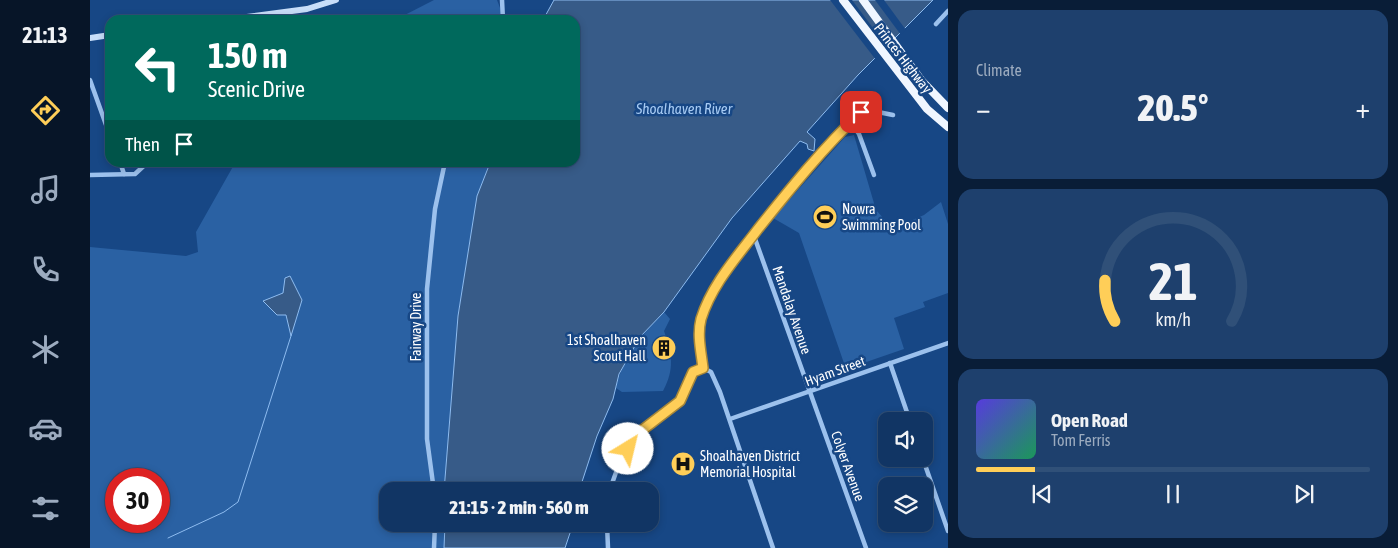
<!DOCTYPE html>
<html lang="en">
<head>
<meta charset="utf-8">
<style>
  :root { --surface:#113564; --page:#1e406d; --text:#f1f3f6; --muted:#9cabbf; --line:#305078; --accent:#ffce58 }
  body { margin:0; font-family:"Asap Condensed",sans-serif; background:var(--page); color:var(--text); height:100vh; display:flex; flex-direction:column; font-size:19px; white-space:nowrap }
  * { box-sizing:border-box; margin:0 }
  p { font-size:16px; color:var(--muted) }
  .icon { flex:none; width:28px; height:28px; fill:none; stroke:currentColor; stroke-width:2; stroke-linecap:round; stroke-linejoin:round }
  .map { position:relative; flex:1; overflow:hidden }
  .sheet { display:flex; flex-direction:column; gap:10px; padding:10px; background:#091d37; width:450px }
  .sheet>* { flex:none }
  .guide { position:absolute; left:15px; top:15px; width:475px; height:152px; border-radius:15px; box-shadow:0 2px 8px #0003,0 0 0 1px var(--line); background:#00695c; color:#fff; overflow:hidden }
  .controls { position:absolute; left:788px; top:412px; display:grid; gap:10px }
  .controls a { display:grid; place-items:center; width:55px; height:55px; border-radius:10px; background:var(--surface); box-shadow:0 2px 8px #0003,0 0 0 1px var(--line); font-size:25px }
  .speed { position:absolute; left:15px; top:468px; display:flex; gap:10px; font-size:25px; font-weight:700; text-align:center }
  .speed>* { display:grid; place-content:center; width:65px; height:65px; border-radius:50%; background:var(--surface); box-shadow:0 2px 8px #0003,0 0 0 1px var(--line); line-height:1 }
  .speed .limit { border:8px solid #d22; background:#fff; color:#111 }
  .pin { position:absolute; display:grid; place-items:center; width:42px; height:42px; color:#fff; margin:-21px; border-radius:10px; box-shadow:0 2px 8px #0006 }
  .me { position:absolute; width:55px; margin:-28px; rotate:36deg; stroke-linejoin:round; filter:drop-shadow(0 0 4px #0008) }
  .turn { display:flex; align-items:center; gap:18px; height:105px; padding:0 20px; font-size:22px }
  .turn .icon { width:65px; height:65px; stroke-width:2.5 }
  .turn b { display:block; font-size:35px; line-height:42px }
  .then { display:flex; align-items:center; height:48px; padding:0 20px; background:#0003; gap:10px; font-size:19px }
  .big { font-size:38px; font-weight:800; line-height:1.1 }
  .sheet .tile { flex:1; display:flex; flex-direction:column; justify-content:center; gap:8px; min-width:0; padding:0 18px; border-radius:15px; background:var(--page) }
  .sheet .dial { align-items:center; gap:0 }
  .dial svg { height:130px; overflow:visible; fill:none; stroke:var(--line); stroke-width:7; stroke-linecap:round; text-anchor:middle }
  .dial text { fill:var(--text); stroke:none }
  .song { display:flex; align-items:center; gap:15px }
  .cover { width:60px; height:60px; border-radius:8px; background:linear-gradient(135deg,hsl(250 70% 55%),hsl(150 70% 35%)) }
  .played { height:5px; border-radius:2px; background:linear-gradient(90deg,var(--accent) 15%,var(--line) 15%) }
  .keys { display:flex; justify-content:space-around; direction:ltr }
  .heat { display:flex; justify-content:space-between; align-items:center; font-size:28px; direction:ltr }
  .trip { position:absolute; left:289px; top:482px; width:280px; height:50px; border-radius:15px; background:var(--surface); box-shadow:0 2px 8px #0003,0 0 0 1px var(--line); font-weight:800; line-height:50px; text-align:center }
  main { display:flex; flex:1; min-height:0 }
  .menu { display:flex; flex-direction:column; width:90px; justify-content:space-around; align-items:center; background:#071528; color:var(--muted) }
  .menu .icon { width:35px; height:35px }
  .menu .active { color:var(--accent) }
  .menu b { font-size:22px; color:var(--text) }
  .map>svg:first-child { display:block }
</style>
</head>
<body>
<main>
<nav class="menu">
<b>21:13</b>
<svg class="icon active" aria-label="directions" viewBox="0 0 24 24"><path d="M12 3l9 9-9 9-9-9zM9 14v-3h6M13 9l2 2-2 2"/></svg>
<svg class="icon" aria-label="music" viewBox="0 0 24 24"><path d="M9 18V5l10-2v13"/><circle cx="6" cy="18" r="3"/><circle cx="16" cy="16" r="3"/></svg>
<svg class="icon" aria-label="phone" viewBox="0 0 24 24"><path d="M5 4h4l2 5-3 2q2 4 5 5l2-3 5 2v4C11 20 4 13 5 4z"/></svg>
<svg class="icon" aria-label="climate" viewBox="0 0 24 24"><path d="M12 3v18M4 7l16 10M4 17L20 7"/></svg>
<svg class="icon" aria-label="car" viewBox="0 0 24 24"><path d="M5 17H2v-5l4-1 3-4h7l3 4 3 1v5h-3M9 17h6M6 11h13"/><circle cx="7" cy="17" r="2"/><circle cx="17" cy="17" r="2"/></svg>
<svg class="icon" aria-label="filters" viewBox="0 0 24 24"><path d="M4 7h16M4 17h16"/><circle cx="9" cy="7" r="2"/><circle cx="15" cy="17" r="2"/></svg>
</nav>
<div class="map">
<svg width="858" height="548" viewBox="0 0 858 548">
  <rect width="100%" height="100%" fill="#174785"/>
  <g fill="#2a61a3" fill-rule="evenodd">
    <polygon points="344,0 407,0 412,13 411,20 305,20"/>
    <polygon points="764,135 786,210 795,220 809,226 834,215 851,202 858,224 858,293 833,302 835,307 804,318 814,349 756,369 709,233 683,218 755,137"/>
    <path d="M145,163H400L387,196L368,316L354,491H298V524H355L354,548H0V247L96,256L108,252L106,232ZM26,479H69V521H26Z"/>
    <path d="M574,312L580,319L574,331C582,354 585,369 573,391L532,392L526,388C533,357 552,334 574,312Z"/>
  </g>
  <g fill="#375b88" stroke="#8ebcf0">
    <polygon points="464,0 843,0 768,75 717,132 725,139 724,151 718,149 717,144 710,141 642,218 574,312 550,337 529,374 523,399 507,436 489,491 354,491 368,316 387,196 400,163 485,162 485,20 453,20"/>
    <polygon points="200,276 212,300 201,336 196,315 187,315 173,301 193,293 195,278"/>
    <polygon points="355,524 483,524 475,548 354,548"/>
  </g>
  <g fill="#174785">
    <polygon points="740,0 762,0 798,48 786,60"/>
    <polygon points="785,0 794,0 816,30 811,35"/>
  </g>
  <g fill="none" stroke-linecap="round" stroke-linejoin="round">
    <polyline stroke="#8ebcf0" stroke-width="1" points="78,538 134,512 148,502 201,336"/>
    <g stroke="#9cc1ed" stroke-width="4.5">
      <polyline points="412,0 413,20"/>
      <polyline points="846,24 858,11"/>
      <polyline points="0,80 20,136"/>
      <polyline points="760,122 769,134 784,175"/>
      <polyline points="30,162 34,174"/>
      <polyline points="0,175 45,174 58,162"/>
      <polyline points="664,236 776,548"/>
      <polyline points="800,363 820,421"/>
      <path d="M613,368C611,351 607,335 611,319C622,284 647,257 668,229C700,189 733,148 771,112H788L803,115"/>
      <polyline points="613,368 621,372 630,392 683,548"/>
      <polyline points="640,419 858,343"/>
      <polyline points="833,459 858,531"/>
      <polyline points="344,491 337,439 337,289 345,209 355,162"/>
      <path d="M520,491C526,468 539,439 558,424C568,416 583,411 590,401C597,392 597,381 603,372L613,368"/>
      <polyline points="517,524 518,548"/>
      <polyline points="344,548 345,524"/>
    </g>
    <g stroke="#c8def9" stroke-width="6">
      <polyline points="134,20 217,9 246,0"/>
      <polyline points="0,38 20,35"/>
    </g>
    <g stroke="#f0f6ff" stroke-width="8">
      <polyline points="753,0 837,109 858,127"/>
      <polyline points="773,0 832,81 858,108"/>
    </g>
  </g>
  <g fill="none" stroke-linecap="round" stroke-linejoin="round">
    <defs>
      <path id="route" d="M538,449L551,431L590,401L603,372L613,368C611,351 607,335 611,319C622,284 647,257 668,229C700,189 733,148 771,112"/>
    </defs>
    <use href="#route" stroke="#a68639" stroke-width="12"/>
    <use href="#route" stroke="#ffce58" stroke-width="9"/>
  </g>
  <defs>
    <symbol id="stadium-disc" viewBox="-11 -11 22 22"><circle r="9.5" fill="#ffce58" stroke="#174785"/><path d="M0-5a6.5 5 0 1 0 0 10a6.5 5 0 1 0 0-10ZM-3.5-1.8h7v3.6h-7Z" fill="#111"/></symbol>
    <symbol id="building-disc" viewBox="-11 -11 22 22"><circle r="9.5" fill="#ffce58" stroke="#174785"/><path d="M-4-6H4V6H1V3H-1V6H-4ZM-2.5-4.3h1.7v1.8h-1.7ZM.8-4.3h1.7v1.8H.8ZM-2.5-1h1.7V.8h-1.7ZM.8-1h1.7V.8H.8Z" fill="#111"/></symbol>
    <symbol id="hospital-disc" viewBox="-11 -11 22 22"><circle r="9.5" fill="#ffce58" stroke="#174785"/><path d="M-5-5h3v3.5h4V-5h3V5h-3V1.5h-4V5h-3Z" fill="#111"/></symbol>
  </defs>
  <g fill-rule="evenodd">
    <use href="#stadium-disc" x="721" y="203" width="28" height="28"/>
    <use href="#building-disc" x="560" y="334" width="28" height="28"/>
    <use href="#hospital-disc" x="579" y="450" width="28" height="28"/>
  </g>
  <g text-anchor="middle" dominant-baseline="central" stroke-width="5" stroke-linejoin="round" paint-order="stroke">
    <g font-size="14" fill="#fff" stroke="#174785">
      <text transform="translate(813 58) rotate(52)">Princes Highway</text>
      <text transform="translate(702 310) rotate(71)">Mandalay Avenue</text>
      <text transform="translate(326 327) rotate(-90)">Fairway Drive</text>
      <text transform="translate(745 371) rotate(-20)">Hyam Street</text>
      <text transform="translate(758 466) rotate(70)">Colyer Avenue</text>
    </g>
    <g font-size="14" fill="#fff" stroke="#174785" text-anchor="start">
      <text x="752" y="209">Nowra<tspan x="752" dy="16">Swimming Pool</tspan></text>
      <text x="556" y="340" text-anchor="end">1st Shoalhaven<tspan x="556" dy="16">Scout Hall</tspan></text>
      <text x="610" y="456">Shoalhaven District<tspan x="610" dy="16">Memorial Hospital</tspan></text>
    </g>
    <g font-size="15" font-style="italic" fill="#a7cbf4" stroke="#174785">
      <text x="594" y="108">Shoalhaven River</text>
    </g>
  </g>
</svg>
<div class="controls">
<a><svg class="icon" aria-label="sound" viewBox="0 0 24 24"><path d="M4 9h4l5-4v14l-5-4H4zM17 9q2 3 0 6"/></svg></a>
<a><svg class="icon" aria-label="layers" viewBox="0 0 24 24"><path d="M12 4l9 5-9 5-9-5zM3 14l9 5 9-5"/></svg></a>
</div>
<div class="speed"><div class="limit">30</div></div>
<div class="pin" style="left:771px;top:112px;background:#d93025"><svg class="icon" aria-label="arrive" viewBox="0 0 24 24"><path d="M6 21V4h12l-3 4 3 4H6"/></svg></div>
<svg class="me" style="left:538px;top:449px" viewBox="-20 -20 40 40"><circle r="19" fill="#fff"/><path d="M0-13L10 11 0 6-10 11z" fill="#ffce58"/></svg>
<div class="trip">21:15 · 2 min · 560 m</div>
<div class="guide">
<div class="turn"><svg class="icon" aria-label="left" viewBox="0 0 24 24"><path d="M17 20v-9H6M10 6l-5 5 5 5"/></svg><div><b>150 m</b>Scenic Drive</div></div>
<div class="then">Then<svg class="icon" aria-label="arrive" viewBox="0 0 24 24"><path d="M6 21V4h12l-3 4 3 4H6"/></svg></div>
</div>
</div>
<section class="sheet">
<div class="tile"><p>Climate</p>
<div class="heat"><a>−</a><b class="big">20.5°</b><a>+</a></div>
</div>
<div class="tile dial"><svg viewBox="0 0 100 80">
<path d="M14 69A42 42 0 1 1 86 69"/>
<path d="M14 69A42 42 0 0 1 8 44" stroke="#ffce58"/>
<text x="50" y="56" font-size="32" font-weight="700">21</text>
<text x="50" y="72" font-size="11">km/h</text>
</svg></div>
<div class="tile">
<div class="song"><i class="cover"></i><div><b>Open Road</b><p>Tom Ferris</p></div></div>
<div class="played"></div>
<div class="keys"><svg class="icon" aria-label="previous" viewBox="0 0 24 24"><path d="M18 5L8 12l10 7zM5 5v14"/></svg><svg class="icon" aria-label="pause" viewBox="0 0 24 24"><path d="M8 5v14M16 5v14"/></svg><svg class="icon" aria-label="next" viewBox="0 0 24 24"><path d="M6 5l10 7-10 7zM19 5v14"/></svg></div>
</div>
</section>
</main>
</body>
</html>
